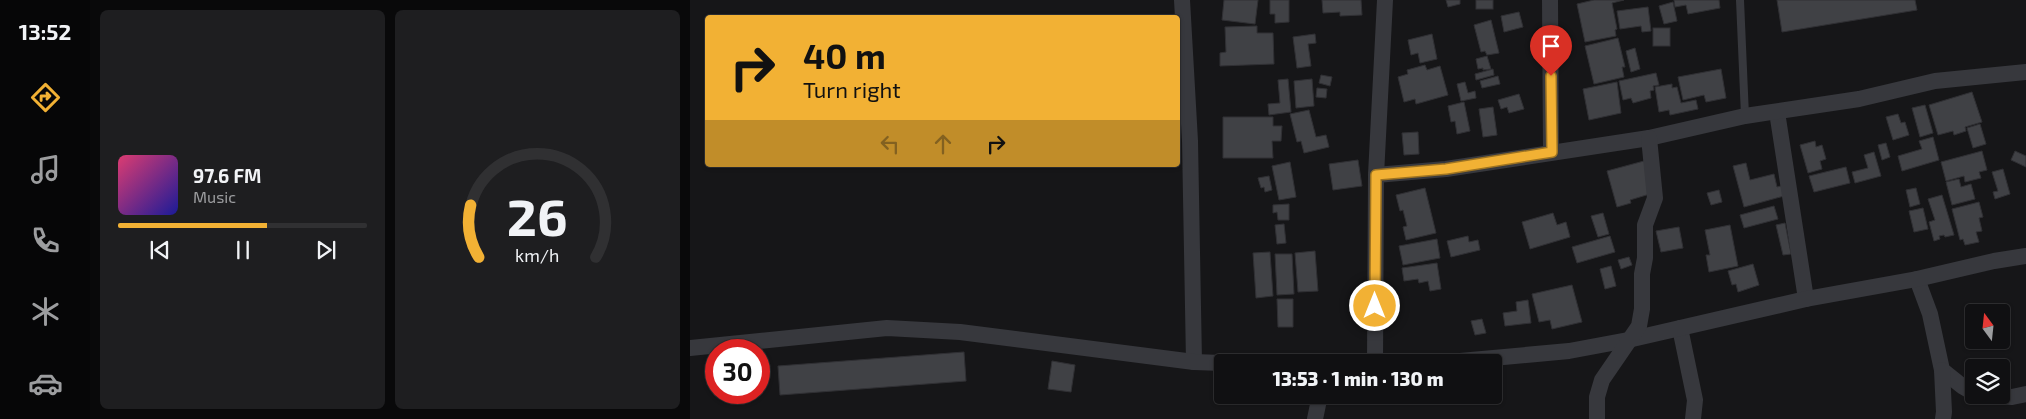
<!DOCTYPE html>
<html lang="en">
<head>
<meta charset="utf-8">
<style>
  :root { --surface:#101012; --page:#1e1e20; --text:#f1f3f6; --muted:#9c9d9f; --line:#303032; --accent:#f2b134 }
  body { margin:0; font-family:"Exo 2",sans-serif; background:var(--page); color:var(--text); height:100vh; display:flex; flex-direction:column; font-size:19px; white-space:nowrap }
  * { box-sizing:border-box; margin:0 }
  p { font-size:16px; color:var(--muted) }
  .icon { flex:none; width:28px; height:28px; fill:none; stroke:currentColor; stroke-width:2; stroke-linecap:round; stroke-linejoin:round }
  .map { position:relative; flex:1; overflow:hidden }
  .sheet { display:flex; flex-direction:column; gap:10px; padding:10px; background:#09090a; width:600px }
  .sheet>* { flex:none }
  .guide { position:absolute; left:15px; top:15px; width:475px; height:152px; border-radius:5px; box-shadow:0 1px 4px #0004,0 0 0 1px var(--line); background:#f2b134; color:#111; overflow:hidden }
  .needle { width:32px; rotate:345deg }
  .buttons { position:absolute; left:1275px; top:304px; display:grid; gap:10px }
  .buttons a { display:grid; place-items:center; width:45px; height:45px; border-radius:5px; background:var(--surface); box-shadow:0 1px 4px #0004,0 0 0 1px var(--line); font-size:25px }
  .speed { position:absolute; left:15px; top:339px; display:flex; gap:10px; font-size:25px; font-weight:700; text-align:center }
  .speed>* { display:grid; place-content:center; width:65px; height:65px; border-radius:50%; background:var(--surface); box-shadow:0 1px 4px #0004,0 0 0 1px var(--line); line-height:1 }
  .speed .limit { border:8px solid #d22; background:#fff; color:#111 }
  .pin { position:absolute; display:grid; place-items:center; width:42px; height:42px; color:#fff; margin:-51px -21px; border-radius:50% 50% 50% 0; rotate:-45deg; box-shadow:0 0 5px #0007 }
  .pin .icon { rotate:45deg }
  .me { position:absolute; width:55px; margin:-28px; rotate:0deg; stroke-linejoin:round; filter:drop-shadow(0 0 4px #0008) }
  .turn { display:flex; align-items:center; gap:18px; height:105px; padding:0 15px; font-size:22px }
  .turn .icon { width:65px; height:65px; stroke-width:2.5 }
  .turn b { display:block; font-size:35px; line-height:42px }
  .lanes { display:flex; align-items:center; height:48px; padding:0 15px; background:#0003; justify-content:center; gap:25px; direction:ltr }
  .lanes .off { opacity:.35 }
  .sheet .tile { flex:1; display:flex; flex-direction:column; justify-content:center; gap:8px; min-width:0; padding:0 18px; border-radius:8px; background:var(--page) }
  .sheet .dial { align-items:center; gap:0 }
  .dial svg { height:130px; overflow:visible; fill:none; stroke:var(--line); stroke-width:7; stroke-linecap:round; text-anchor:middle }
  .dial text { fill:var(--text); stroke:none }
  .song { display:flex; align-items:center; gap:15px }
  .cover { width:60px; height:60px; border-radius:8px; background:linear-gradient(135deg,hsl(340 70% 55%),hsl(240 70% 35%)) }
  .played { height:5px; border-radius:2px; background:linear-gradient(90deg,var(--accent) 60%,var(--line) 60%) }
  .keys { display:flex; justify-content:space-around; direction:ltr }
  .sheet .tiles { flex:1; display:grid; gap:10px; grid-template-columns:repeat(2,1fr) }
  .trip { position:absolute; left:524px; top:354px; width:288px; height:50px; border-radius:5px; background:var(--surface); box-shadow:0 1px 4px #0004,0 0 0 1px var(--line); font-weight:800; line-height:50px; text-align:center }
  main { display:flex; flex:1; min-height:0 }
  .menu { display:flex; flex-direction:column; width:90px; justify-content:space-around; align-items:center; background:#060607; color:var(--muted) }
  .menu .icon { width:35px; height:35px }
  .menu .active { color:var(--accent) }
  .menu b { font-size:22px; color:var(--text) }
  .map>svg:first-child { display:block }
</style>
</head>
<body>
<main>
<nav class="menu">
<b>13:52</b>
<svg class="icon active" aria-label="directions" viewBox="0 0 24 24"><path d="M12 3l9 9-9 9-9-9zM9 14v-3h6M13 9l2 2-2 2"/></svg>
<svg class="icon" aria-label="music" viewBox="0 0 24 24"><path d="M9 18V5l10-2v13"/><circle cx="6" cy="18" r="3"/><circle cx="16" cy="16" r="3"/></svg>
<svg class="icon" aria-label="phone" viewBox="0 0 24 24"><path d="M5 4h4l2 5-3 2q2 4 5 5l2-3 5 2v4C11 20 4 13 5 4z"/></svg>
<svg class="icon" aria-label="climate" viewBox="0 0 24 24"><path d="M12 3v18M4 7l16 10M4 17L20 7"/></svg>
<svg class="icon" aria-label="car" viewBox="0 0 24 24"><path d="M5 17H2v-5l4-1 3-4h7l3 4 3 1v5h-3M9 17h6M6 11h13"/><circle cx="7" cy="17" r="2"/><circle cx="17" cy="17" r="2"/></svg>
</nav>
<section class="sheet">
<div class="tiles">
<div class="tile">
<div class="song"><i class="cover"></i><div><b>97.6 FM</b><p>Music</p></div></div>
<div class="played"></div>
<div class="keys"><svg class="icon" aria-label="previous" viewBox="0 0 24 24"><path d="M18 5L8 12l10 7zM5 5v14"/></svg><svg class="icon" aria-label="pause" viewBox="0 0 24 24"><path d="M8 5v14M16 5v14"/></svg><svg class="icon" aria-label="next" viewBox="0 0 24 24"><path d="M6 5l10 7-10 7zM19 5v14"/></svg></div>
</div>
<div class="tile dial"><svg viewBox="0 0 100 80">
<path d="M14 69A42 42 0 1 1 86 69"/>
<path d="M14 69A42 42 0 0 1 9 37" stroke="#f2b134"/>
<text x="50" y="56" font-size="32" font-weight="700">26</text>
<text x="50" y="72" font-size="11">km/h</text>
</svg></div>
</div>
</section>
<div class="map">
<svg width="1336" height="419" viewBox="0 0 1336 419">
  <rect width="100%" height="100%" fill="#161618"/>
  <g fill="#404145" stroke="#303034">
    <polygon points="534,0 568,0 565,24 532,20"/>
    <polygon points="580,0 599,0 599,22 585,23 585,14 580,14"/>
    <polygon points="632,0 671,0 672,15 650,16 650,12 633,13"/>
    <polygon points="756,0 770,0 770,4 758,7"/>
    <rect x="786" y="0" width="17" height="9"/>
    <polygon points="904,0 934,0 922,3 927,29 925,30 926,36 895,42 887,4"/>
    <polygon points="984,0 1029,0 1030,8 998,14 996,5 985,7"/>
    <polygon points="1087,0 1225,0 1227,10 1092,32"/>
    <polygon points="983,2 987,21 974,24 969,6"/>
    <polygon points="958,7 961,31 952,32 951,26 930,29 927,11"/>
    <polygon points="829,12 833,27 814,32 811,16"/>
    <polygon points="801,20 809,53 797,55 795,51 791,52 784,25"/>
    <polygon points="567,26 567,33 583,33 584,64 530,66 530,53 536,52 535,27"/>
    <rect x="963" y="28" width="17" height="18"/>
    <polygon points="625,34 626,43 618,44 621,66 607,68 603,37"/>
    <polygon points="742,34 747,59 730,63 728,53 721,55 718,40"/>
    <polygon points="928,38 935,67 932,67 934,77 904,84 895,46"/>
    <polygon points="945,48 950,69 941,72 936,51"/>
    <polygon points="797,56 801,69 793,70 793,68 788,69 786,59"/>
    <polygon points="735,65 737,70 750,66 758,95 726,104 725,99 714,102 708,77 718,74 717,70"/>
    <polygon points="803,69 804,75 786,80 785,74"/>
    <polygon points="1031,69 1036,98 1016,102 1014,95 993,100 988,77"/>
    <polygon points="966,73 969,85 963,86 964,90 960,91 961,98 943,103 941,98 933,100 929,81"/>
    <polygon points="631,75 642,77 640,86 629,83"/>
    <polygon points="808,76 810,84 792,88 790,81"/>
    <polygon points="598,79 601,112 579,115 578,104 590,103 588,80"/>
    <polygon points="622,79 624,106 606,108 604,81"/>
    <polygon points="775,82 778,93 785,91 786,98 771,101 767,84"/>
    <polygon points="927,82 931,113 899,120 893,89"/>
    <polygon points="982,84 982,88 987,87 991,103 1006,100 1008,109 980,115 979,110 969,112 965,87"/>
    <polygon points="627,88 637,89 636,98 626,97"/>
    <polygon points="1282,92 1292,122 1275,127 1276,131 1264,135 1263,131 1248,135 1239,105"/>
    <polygon points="829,94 834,109 819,113 817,107 811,109 808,100"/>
    <polygon points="774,102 780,131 767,134 765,121 761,122 758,106"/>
    <polygon points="1235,105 1243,133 1230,137 1222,108"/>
    <polygon points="803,107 807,135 793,137 789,109"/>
    <polygon points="619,110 626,137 636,135 639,147 614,153 611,141 607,142 600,114"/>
    <polygon points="1208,114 1211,123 1215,122 1219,135 1203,140 1196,117"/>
    <polygon points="533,117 583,117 583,126 592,126 591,141 582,141 583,158 533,158"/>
    <polygon points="1290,124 1296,144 1283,148 1277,128"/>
    <polygon points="728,132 729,154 714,155 712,133"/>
    <polygon points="1243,137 1249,160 1212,171 1208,156 1232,149 1229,141"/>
    <polygon points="1125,141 1126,147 1132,145 1136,159 1130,161 1132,169 1118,173 1110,145"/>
    <polygon points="1196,143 1200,157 1192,160 1188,145"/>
    <polygon points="1292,151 1297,170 1289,172 1291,178 1275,182 1274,176 1256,181 1251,162"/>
    <polygon points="1325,151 1336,156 1336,167 1321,160"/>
    <polygon points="1184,152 1191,176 1165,183 1162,172 1178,168 1174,155"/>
    <polygon points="668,160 672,186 643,190 639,164"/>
    <polygon points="954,161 963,193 940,200 941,203 927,207 917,171"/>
    <polygon points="600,162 606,197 589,200 582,166"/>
    <polygon points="1056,163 1060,180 1084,174 1087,187 1091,186 1094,196 1054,207 1043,166"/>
    <polygon points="1156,167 1160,183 1124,192 1119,176"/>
    <polygon points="1313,169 1320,194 1305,199 1303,192 1308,191 1302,172"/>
    <polygon points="579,176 582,190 575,192 574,187 571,188 568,178"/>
    <polygon points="1269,179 1271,187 1281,184 1285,199 1262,205 1256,182"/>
    <polygon points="735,188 746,233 716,240 713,227 717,226 713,210 710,211 706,195"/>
    <polygon points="1226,188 1230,204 1220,207 1216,190"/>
    <polygon points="1029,190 1032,202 1021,205 1017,193"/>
    <polygon points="1252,195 1264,235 1255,237 1254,235 1249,236 1250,239 1244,241 1239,222 1245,220 1238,199"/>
    <polygon points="1289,202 1293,217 1289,218 1292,231 1286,232 1289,242 1275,245 1273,239 1270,240 1262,209"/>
    <polygon points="599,204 599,220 588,220 587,212 583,213 583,205"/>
    <polygon points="1084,206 1088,219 1054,228 1050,215"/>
    <polygon points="1233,208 1238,229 1224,232 1219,211"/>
    <polygon points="863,213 867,225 876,222 880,237 840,249 832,222"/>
    <polygon points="913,213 919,234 908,237 901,216"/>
    <polygon points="1095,223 1101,254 1093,255 1086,225"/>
    <polygon points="594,224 596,243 587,244 585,225"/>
    <polygon points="1040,225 1048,266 1019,272 1016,255 1020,255 1015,230"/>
    <polygon points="989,227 993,248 971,252 966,231"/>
    <polygon points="778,236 779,242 788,240 790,250 761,257 757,241"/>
    <polygon points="920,236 925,252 887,263 882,247"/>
    <polygon points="747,239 750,258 713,265 709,246"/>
    <polygon points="625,251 628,291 608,292 605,253"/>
    <polygon points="580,252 583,296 566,298 563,253"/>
    <polygon points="585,254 602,254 604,294 587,295"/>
    <polygon points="939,257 942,265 931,269 928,260"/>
    <polygon points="747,263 751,289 740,291 738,281 729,283 728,279 714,281 712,268"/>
    <polygon points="1063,264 1069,285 1048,292 1046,284 1042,285 1038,271"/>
    <polygon points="921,266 926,286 915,289 910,269"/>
    <polygon points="882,285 892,322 862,329 860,320 849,322 842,294"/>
    <polygon points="587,299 603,299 603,327 588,327"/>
    <polygon points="838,300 841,323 815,326 813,313 827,311 826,302"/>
    <polygon points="792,319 796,333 785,335 781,321"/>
    <polygon points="274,352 276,381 90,395 88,366"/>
    <polygon points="362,361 385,365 381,392 358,389"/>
  </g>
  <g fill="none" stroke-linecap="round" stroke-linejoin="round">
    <polyline stroke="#37383d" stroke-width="8" points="1050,0 1055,116"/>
    <g stroke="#37383d" stroke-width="16">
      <polyline points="492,0 500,141 504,362"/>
      <polyline points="860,0 861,152"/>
      <polyline points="1087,112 1116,299"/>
      <polyline points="686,175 756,169 959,138 1055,116 1169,99 1245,81 1336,72"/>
      <polyline points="1227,279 1240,314 1252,370 1272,386 1284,393"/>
      <polyline points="990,328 1005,400 1003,419"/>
      <polyline points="0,348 197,328 270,332 504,362 532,363"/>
      <polyline points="685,362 686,175 695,0"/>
      <polyline points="759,362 879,351 938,340 1116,299 1227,279 1304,261 1336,256"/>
      <polyline points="1252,370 1254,412 1253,419"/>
      <polyline points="1293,395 1322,397 1336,394"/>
      <polyline points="625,419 630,395"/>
      <polyline points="907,419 907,397 912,380 949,326 952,309 952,274 955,258 955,225 965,198 959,138"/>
    </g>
  </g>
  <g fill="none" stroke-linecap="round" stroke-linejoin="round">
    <defs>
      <polyline id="route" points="685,306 686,175 756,169 862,152 861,76"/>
    </defs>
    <use href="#route" stroke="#9d7322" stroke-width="12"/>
    <use href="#route" stroke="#f2b134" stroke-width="9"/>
  </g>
</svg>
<div class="buttons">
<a><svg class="needle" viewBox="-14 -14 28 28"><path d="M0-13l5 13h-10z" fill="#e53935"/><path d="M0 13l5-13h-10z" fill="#9c9d9f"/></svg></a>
<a><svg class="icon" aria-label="layers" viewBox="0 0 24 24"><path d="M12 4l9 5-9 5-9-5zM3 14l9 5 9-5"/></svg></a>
</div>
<div class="speed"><div class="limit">30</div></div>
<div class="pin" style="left:861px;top:76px;background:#d93025"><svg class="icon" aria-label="arrive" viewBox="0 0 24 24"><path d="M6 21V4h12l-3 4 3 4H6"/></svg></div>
<svg class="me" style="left:685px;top:306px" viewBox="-20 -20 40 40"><circle r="17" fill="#f2b134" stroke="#fff" stroke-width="3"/><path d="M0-11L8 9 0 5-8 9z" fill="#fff"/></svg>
<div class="trip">13:53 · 1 min · 130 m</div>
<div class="guide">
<div class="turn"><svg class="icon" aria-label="right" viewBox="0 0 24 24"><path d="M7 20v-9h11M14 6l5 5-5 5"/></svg><div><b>40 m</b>Turn right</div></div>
<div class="lanes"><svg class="icon off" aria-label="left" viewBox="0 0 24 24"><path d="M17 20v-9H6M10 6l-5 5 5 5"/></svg><svg class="icon off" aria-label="ahead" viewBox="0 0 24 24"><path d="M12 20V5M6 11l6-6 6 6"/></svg><svg class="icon" aria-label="right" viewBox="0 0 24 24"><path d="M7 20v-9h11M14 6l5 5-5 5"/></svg></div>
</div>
</div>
</main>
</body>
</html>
